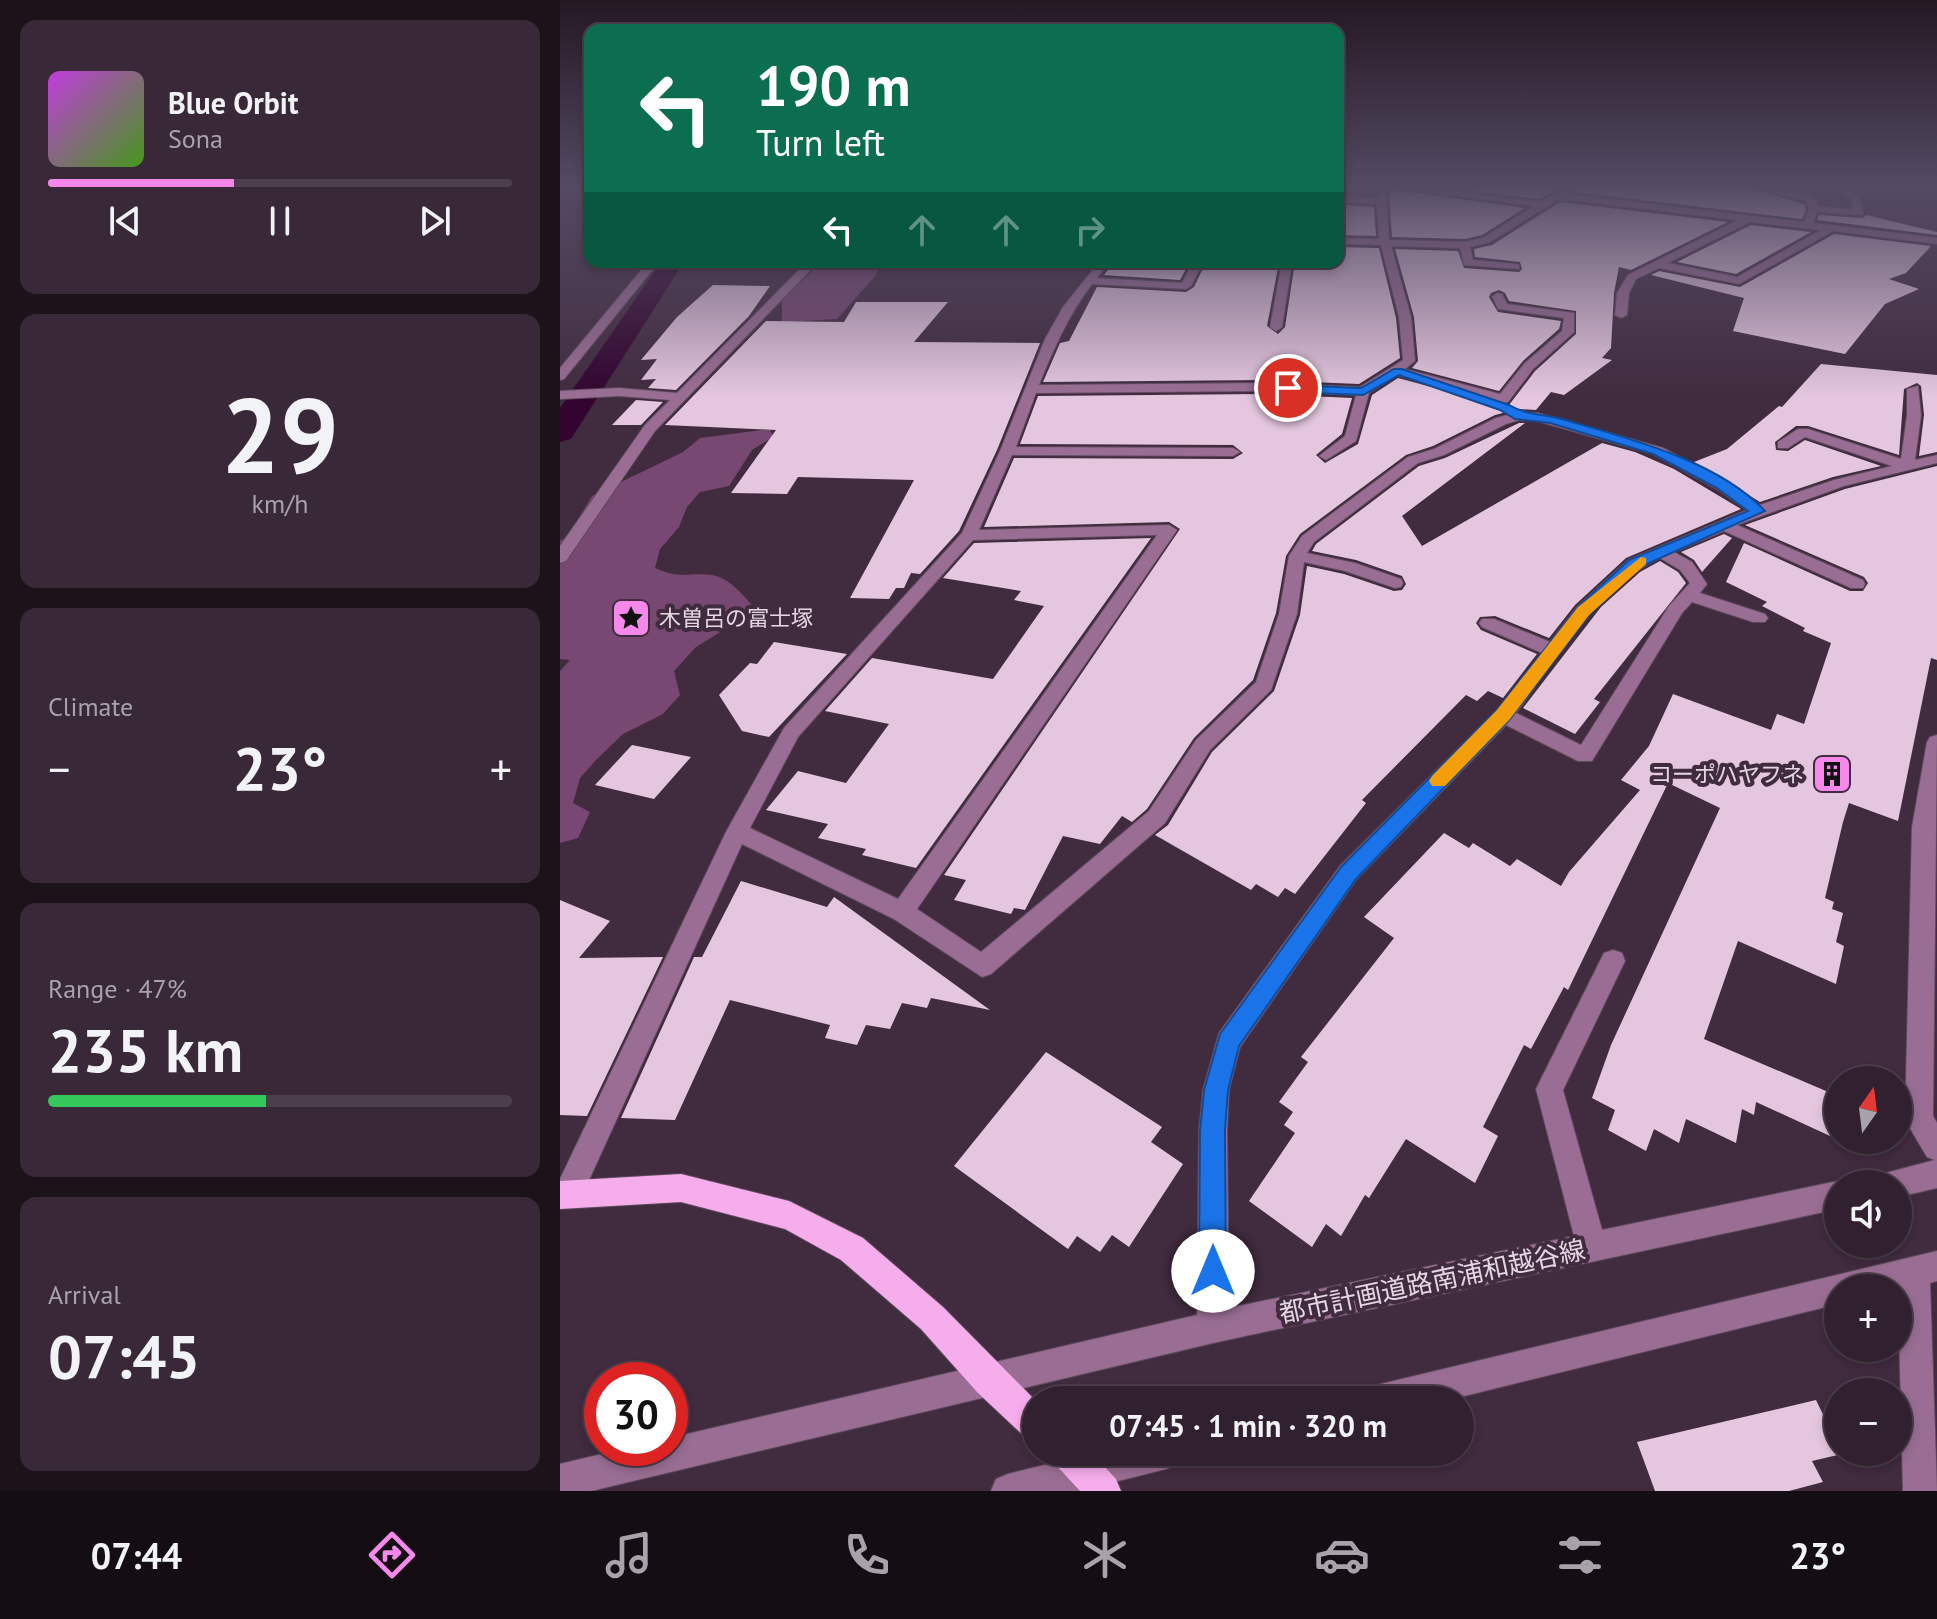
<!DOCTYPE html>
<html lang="en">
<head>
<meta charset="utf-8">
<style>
  :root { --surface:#31202f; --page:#392837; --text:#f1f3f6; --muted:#a8a3aa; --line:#4c3e4b; --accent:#f788eb }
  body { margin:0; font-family:"PT Sans","Noto Sans JP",sans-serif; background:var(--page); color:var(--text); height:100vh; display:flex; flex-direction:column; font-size:30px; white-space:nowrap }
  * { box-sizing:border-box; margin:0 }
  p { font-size:26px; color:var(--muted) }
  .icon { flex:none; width:44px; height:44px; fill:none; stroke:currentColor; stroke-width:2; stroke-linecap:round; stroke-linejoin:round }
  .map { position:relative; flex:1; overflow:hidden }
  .drawer { display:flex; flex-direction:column; gap:20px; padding:20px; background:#1b121a; width:560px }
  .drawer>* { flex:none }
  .top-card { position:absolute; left:24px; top:24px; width:760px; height:244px; border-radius:16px; box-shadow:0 4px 12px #0003,0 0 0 2px var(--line); background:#0b6e4f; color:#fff; overflow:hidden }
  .needle { width:52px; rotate:14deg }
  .tools { position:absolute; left:1264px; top:1066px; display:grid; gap:16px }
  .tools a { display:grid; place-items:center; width:88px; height:88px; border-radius:50%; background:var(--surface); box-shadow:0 4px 12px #0003,0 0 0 2px var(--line); font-size:40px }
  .speed { position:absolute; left:24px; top:1362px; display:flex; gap:16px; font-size:40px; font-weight:700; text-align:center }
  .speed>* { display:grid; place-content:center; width:104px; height:104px; border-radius:50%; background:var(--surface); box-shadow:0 4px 12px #0003,0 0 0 2px var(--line); line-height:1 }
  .speed .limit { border:12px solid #d22; background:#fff; color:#111 }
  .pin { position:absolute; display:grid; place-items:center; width:68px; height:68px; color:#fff; margin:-34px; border:4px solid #fff; border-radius:50%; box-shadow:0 2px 8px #0007 }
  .me { position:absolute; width:88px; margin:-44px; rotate:0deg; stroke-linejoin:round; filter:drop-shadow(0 0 6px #0008) }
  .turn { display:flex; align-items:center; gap:28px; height:168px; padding:0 40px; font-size:36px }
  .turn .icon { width:104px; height:104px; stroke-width:2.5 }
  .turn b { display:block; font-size:56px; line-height:68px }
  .lanes { display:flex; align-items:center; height:76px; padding:0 40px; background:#0003; justify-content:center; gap:40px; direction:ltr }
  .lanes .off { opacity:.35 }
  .big { font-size:60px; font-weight:700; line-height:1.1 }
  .drawer .widget { flex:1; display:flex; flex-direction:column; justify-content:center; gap:12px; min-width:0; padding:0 28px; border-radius:16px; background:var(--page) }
  .drawer .dial { align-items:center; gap:0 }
  .dial b { font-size:104px; line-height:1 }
  .song { display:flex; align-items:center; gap:24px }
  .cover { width:96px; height:96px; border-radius:12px; background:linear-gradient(135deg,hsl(290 70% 55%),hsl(100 70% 35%)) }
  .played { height:8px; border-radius:4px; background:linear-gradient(90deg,var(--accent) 40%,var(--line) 40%) }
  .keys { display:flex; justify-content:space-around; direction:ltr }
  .heat { display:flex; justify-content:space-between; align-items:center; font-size:44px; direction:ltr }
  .charge { height:12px; border-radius:6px; background:linear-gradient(90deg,#34c759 47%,var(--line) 0) }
  .trip { position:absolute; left:462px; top:1386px; width:452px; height:80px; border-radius:40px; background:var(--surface); box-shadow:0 4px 12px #0003,0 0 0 2px var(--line); font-weight:700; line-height:80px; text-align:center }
  .tabs { display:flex; height:128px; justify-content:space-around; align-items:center; background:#140d13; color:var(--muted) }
  .tabs .icon { width:56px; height:56px }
  .tabs .active { color:var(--accent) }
  .tabs b { font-size:36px; color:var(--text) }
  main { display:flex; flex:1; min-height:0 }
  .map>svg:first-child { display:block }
</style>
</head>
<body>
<main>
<section class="drawer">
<div class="widget">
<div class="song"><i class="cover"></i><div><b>Blue Orbit</b><p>Sona</p></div></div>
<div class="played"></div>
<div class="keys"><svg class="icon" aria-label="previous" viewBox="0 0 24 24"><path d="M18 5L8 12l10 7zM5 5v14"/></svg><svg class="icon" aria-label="pause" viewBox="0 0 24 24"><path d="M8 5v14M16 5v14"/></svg><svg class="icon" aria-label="next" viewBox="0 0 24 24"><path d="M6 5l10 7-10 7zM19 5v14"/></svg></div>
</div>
<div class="widget dial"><b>29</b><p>km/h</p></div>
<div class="widget"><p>Climate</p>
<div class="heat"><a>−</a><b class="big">23°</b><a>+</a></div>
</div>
<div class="widget"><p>Range · 47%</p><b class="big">235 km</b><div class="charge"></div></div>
<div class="widget"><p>Arrival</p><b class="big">07:45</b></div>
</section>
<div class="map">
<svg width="1377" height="1491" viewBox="0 0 1377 1491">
  <rect width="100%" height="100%" fill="#412b3f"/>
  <g fill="#774871">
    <polygon points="261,262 319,262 317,274 277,319 222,322 222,300"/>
    <path d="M210,429L213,437L192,450L169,486L140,492L127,507L119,527L100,549L95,568C123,580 127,572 152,575C170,578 185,597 196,610L136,647L114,671L120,695L103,714L63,734L36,760L20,778L13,803L30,812L18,838L0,843V671L10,660L0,659V541L8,536L32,496L123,452L140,438Z"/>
  </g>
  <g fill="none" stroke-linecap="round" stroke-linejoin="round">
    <polygon fill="#32052f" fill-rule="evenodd" points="101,262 124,262 11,439 0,442 0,408"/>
  </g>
  <g fill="#e4c7df">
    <polygon points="837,188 841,191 965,208 922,235 905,239 832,237 829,194"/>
    <polygon points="890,188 998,188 980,199"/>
    <polygon points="1017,188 1191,188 1244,204 1246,209 1242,219 1014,192"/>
    <polygon points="1000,202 1168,222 1071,270 1059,267 1054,293 1051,348 1042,358 1052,360 1004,395 991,392 976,410 958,409 935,415 873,446 846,455 740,534 726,556 716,613 693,680 634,738 587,809 572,822 562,816 540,844 503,836 465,910 454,908 451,914 394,900 406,880 384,875 620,529 609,522 424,527 454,458 673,459 683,453 673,445 460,444 478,396 702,394 792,398 782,434 756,455 765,463 798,444 812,395 838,378 942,406 949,405 975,371 1016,334 1016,311 949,301 945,293 939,290 931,293 929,297 938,312 1001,321 999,329 963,361 939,391 852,368 858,361 854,317 835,249 898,251 904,268 959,272 962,269 960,262 915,257 914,249 932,245"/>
    <polygon points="784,205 814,207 816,236 778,235 778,215"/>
    <polygon points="1259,215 1303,218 1306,215 1377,232 1377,235 1257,220"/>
    <polygon points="1191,225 1251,232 1176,274 1117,262"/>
    <polygon points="1274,234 1371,246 1346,273 1329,279 1359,289 1325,304 1285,354 1173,331 1184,298 1091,275 1099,271 1180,287"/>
    <polygon points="778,247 819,248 836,318 840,358 799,384 702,380 483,382 500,343 509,341 537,287 626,292 634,287 646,262 719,262 707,326 718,334 725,327 735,262 778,262"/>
    <polygon points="554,262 630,262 620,280 544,275"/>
    <polygon points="153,285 210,286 189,316 116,390 88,388 96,379 81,380 97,359 81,360 117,317"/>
    <polygon points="296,302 388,302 354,342 480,343 437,450 399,531 360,574 351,573 344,588 336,588 329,599 290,598 354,480 238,477 227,494 171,493 216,430 105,425 206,321 284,322"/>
    <polygon points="1261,364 1377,375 1377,452 1359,456 1364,415 1361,386 1357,383 1344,389 1339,455 1248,426 1236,426 1215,442 1216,450 1228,451 1245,440 1321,466 1273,477 1200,502 1134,462 1167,449 1219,406 1222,407"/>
    <polygon points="76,400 103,402 81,425 52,425"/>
    <polygon points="959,423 965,423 842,516 862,546 1042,443 1075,452 1114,469 1181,509 1066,558 1015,605 989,638 935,616 920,617 916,623 921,630 977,654 943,698 928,691 917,701 906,695 802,800 806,803 735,894 725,888 718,897 696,884 691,890 595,835 608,825 652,752 714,691 740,615 747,566 784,574 834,591 842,590 846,584 842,576 796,560 752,551 756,544 859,466 885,458"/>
    <polygon points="1377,466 1377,660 1371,658 1338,821 1289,803 1283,822 1265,898 1274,902 1272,909 1283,913 1276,942 1284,946 1276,984 1178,941 1144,1039 1273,1094 1270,1136 1196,1102 1194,1115 1182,1109 1176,1143 1126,1119 1119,1143 1094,1129 1086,1151 1048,1130 1055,1110 1032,1098 1051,1045 1160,808 1108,783 1008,990 1004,987 971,1049 964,1045 923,1127 938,1136 915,1183 846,1139 809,1198 805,1195 781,1236 766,1224 752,1247 689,1201 735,1133 724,1125 733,1112 719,1102 748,1062 741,1057 834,938 804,917 884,833 909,848 913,843 950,866 957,859 1001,886 1009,872 1080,790 1061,780 1089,746 1113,694 1211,730 1217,714 1244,724 1271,643 1243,631 1245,628 1202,606 1207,602 1166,582 1184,543 1290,591 1303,591 1308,583 1304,577 1185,525 1285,489"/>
    <polygon points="1164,534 1172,538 1142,572 1134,560 1121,552"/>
    <polygon points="591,538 356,868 302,855 306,849 258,838 268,824 206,810 238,771 286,783 329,724 265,711 312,658 433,679 484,606 454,600 461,591 383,578 414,543"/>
    <polygon points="1100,561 1118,572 1126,583 1034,699 1040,702 1015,734 963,708 1041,607 1080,572"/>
    <polygon points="214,642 287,654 209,737 182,731 159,695 190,663 197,664"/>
    <polygon points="72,745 131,757 94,799 35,785"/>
    <polygon points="181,881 267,907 274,897 430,1010 371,998 367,1008 342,1003 330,1029 306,1025 297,1045 265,1038 270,1025 170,1000 115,1120 61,1118 134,957 142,957"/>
    <polygon points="0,900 50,921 19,958 103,957 27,1116 0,1115"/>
    <polygon points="486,1052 602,1127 591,1142 623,1164 569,1247 552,1235 540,1252 517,1236 508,1249 394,1166"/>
    <polygon points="1256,1400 1278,1445 1278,1452 1282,1454 1252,1461 1263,1482 1229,1491 1095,1491 1077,1442"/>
  </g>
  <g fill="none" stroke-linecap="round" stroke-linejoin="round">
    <defs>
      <g id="minor">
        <path d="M834,188L826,192L829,240L905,242L923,238L974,206L841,188H866L981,202L1004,188H1014L1007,194L1244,222L1249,209L1246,201L1196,188H1212L1253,197L1258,206L1294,210L1290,198L1277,188C1293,188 1303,199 1303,215L1257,212L1253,223L1377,238V244L1273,231L1179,284L1099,268L1076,279L1069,293L1067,315L1061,318L1055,315L1057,293L1068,275L1178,220L999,199L930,242L910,247L913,260L955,264L959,265V269L904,265L900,248L831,246L851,317L855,361L845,369L940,394L965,363L1002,331L1004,318L938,309L932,296L938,293L942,294L947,304L1014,313V332L973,369L948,402L943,403L837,375L809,393L796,441L766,460L759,456L785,436L796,395L702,391L476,393L456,447L673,448L680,452L673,456L452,455L419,530L609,525L617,530L357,909L421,952L589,811L636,740L696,682L719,614L729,556L742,536L848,457L874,449L936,418L959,412L978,413L1103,448L1167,483L1200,505L1274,480L1332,466L1245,437L1228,448H1218V442L1238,429H1248L1341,459L1347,415V389L1358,386L1361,415L1355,460L1377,455V463L1284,486L1177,525L1303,580L1305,584L1303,588H1291L1164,531L1114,552L1132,562L1147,584L1140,593L1205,614L1208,618L1205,622H1193L1132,602L1122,613L1032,761H1018L946,725L796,880L680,1047L669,1090L667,1131L669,1308L1014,1236L976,1089L1044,953L1053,950L1062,953L1065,961L1003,1090L1042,1230L1278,1181L1286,1184H1278V1209L653,1343L31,1491H0V1464L67,1448H110V1438L637,1315L639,1131L643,1090L659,1033L780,866L937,710L982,653L922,627L919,623L922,619H934L990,642L1017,607L1068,560L1187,510L1157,489L1093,454L977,421L959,420L946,424L884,455L858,463L754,542L747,553L795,563L841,579L843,583L841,587L835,588L785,571L744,562L737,614L711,690L650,750L605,823L431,974L422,977L334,919L182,844L19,1202L9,1206L0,1203V1179L166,832L224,728L402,533L440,451L485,339L503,307L539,262H549L537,278L622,283L633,262H643L631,286L626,289L532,284C508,316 494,348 479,385L702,383L800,387L843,360L839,317L821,245L778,244V238L819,239L817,204L778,202V196L817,198L819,189ZM1190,222L1261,230L1177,277L1108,263ZM597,535L338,899L190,828L238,737L413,540ZM1100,558L1120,570L1130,583L1109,606L1021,745L956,713C993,663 1042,583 1100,558Z"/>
        <polygon points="88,262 99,262 4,379 0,380 0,368"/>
        <polygon points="247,262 258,262 95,431 6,561 0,563 0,546 85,425 110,400 59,396 0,399 0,391 59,388 117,393"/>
        <polygon points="722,262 732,262 722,327 716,331 710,327"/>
        <polygon points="1377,735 1373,1116 1377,1123 1377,1188 1338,1197 1338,1184 1318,1184 1322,1174 1375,1160 1367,1157 1345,1120 1352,827 1367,742 1370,737"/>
        <polygon points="1377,1251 1377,1281 1370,1283 1377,1491 1343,1491 1338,1288 1278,1288 1278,1304 888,1400 805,1400 809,1388 821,1384"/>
        <polygon points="537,1452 623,1452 618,1464 606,1469 518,1491 431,1491 436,1479 448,1474"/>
      </g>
      <g id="major">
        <polygon points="121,1174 229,1201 303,1238 383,1307 476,1401 476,1441 464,1436 417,1392 361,1329 281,1260 225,1229 121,1202 0,1209 0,1181"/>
        <polygon points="490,1452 531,1452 556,1479 561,1491 520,1491 495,1464"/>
      </g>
    </defs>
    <use href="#minor" stroke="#5e4a5c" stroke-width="2"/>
    <use href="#major" stroke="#5e4a5c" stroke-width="2"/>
    <use href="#minor" fill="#9a6e94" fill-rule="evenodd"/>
    <use href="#major" fill="#f6adec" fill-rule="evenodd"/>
  </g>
  <linearGradient id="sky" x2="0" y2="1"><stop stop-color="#241823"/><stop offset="0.47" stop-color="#544a63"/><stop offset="1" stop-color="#544a63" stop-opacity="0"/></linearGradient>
  <rect width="1377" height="397" fill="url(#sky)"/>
  <path fill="#1a73e8" stroke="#114b97" stroke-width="2" d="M834,369H842L949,405C966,415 983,414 1002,419C1067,438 1157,460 1205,511L1080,567L1029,615L950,719L796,879L679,1046L668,1090L665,1131L666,1271L662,1281L653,1285L643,1281L639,1271L640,1131L644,1090L660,1034L781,867L937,710L1018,607L1069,560L1188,511L1157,488L1093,454L990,423L955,419L940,410L839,375L803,395L728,392L722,388L728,385L801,388Z"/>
  <polygon fill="#f59e0b" points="1081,557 1086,558 1086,564 1029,615 950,719 885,786 872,786 869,781 872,776 937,710 1018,607"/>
  <defs>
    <symbol id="sight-square" viewBox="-11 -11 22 22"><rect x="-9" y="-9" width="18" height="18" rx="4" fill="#f788eb" stroke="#412b3f"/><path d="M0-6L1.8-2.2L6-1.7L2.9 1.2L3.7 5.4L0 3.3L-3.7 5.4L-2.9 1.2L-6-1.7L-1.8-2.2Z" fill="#111"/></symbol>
    <symbol id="building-square" viewBox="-11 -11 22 22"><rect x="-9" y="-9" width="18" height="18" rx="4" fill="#f788eb" stroke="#412b3f"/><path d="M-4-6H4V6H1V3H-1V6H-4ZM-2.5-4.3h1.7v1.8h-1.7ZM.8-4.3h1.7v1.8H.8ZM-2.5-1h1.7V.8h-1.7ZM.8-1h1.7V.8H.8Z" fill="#111"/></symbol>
  </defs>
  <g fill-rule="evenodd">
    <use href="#sight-square" x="49" y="596" width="44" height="44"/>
    <use href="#building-square" x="1250" y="752" width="44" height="44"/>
  </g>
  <g text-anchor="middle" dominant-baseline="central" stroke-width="8" stroke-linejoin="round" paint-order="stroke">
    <g font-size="22" fill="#e4d6e2" stroke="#412b3f" text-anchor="start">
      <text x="99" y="618">木曽呂の富士塚</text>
      <text x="1244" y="774" text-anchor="end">コーポハヤフネ</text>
    </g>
    <g font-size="26" fill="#e4d6e2" stroke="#412b3f">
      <text transform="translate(872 1281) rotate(-12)">都市計画道路南浦和越谷線</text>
    </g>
  </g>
</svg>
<div class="tools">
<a><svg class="needle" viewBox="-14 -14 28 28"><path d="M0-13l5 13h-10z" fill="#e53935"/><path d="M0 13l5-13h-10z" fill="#a8a3aa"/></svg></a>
<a><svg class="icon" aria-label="sound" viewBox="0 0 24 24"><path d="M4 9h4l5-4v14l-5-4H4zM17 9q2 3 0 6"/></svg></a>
<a>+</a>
<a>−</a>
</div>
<div class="speed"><div class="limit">30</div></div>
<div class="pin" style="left:728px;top:388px;background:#d93025"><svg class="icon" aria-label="arrive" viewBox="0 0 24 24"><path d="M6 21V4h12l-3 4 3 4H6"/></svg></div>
<svg class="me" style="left:653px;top:1271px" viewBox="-20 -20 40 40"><circle r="19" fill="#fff"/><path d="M0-13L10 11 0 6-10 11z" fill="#1a73e8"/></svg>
<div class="trip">07:45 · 1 min · 320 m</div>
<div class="top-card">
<div class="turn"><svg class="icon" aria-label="left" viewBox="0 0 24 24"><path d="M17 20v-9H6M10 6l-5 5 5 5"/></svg><div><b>190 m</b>Turn left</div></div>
<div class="lanes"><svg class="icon" aria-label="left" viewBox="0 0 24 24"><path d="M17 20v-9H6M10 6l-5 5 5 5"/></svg><svg class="icon off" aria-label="ahead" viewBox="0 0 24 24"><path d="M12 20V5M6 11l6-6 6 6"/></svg><svg class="icon off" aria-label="ahead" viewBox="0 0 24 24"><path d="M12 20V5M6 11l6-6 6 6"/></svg><svg class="icon off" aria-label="right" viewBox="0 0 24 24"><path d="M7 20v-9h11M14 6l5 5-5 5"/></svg></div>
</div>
</div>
</main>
<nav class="tabs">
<b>07:44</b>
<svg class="icon active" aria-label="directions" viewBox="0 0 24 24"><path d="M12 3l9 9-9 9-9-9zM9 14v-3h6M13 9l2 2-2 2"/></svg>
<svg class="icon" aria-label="music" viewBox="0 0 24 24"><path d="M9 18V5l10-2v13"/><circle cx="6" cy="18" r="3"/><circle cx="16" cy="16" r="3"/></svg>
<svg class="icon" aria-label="phone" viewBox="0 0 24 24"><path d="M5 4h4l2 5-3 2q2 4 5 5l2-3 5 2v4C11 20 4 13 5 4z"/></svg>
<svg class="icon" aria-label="climate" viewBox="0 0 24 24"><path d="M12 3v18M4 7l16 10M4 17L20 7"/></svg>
<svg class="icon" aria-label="car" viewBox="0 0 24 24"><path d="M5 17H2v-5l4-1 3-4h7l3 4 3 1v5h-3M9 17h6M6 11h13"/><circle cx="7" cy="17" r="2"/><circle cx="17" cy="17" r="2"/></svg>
<svg class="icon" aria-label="filters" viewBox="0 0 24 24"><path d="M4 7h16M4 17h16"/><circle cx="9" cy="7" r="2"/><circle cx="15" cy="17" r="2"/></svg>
<b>23°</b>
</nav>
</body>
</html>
